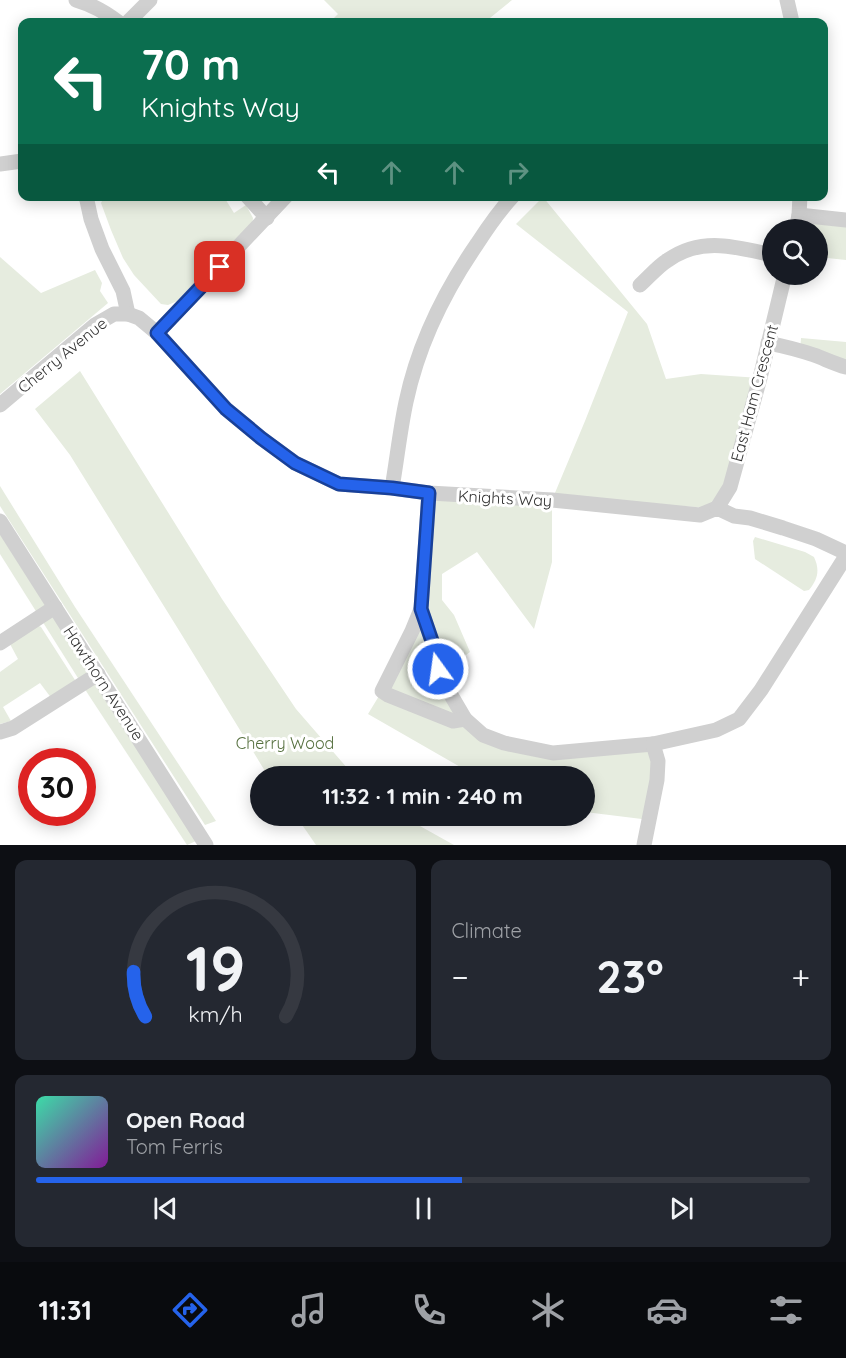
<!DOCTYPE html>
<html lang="en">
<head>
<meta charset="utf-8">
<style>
  :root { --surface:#171b24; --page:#242831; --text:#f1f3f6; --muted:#9ea1a6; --line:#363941; --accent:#2563eb }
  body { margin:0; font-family:Quicksand,sans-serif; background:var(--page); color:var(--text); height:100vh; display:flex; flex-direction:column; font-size:22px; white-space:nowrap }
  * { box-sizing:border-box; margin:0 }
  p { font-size:20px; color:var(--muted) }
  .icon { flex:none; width:33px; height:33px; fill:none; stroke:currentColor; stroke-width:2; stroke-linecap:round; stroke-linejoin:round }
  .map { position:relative; height:845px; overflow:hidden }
  .sheet { display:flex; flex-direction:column; gap:15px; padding:15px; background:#0d0f14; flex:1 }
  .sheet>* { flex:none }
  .banner { position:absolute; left:18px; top:18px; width:810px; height:183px; border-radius:12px; box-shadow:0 3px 15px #0003; background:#0b6e4f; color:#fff; overflow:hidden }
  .fabs { position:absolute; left:762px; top:219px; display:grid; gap:12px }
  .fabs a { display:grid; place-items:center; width:66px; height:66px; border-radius:50%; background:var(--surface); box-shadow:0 3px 15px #0003; font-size:30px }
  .speed { position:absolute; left:18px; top:748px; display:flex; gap:12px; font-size:30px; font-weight:700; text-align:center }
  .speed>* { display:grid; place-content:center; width:78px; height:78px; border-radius:50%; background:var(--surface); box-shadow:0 3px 15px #0003; line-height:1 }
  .speed .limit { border:9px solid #d22; background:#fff; color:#111 }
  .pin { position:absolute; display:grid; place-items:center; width:51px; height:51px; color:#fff; margin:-26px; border-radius:12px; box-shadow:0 3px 9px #0006 }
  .me { position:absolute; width:66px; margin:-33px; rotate:346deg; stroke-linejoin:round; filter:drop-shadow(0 0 4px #0008) }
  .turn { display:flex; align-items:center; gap:21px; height:126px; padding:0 24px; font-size:27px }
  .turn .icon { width:78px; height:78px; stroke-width:2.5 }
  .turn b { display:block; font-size:42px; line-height:51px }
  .lanes { display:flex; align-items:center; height:57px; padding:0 24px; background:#0003; justify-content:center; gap:30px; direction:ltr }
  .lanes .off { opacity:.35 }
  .big { font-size:45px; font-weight:700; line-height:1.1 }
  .sheet .widget { flex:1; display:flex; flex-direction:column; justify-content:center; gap:9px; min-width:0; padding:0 21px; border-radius:12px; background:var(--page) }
  .sheet .dial { align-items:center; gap:0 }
  .dial svg { height:156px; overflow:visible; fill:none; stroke:var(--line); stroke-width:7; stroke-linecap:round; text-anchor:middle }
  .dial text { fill:var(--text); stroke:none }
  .song { display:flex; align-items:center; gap:18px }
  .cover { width:72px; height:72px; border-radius:9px; background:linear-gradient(135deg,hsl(160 70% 55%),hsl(290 70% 35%)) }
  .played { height:6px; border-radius:3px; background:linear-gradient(90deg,var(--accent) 55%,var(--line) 55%) }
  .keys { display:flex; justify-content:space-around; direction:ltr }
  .heat { display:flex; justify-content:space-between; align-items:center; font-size:33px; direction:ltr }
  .sheet .tiles { flex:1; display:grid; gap:15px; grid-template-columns:1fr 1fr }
  .widget:last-child { grid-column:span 2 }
  .trip { position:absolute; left:250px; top:766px; width:345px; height:60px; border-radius:30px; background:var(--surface); box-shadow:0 3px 15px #0003; font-weight:700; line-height:60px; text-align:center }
  .tabs { display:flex; height:96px; justify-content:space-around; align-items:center; background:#090b0e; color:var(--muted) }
  .tabs .icon { width:42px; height:42px }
  .tabs .selected { color:var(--accent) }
  .tabs b { font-size:27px; color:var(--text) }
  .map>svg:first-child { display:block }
</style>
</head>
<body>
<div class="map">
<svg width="846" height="845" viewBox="0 0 846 845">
  <rect width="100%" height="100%" fill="#fff"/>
  <g fill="#e6ecdf">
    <polygon points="324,0 512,0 485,22 330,22 338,14"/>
    <polygon points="104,197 224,197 234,213 246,205 253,218 252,225 182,299 168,305 161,304 134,275 123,258 111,230 101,203"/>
    <polygon points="543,197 647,324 666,379 701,374 760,378 717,508 552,500 552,562 534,629 477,552 442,574 442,600 454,615 470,652 462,658 439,669 483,735 553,753 653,744 650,820 585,812 585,777 484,777 476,776 368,714 382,691 421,609 429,493 552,500 585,421 628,312 516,224"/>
    <polygon points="808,216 846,220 846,260 818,257 818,230 806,230"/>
    <polygon points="0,257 41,293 95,270 102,283 100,291 108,303 0,394"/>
    <polygon points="801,338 846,342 846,367 800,351"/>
    <polygon points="80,371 222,599 296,709 355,777 269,777 268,776 180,632 70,455 35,409"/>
    <polygon points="0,486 75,607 216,821 205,825 0,506"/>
    <polygon points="0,534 196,841 187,845 88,694 0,554"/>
    <path d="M755,537L805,552L814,557C820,570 818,579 809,590L804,591L755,559L753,541Z"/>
    <polygon points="37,625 41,627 75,680 52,699 40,683 3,707 11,721 0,724 0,672 18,659 10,644"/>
    <polygon points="296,816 402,816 454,845 316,845"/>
  </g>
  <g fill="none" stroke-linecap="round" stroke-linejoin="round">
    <g stroke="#d0d0d0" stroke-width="15">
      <path d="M76,0C93,5 104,11 118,22"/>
      <polyline points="787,0 792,22"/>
      <polyline points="128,22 150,0"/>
      <polyline points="0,164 22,161"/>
      <polyline points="86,196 91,219 102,249 123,291 128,314"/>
      <polyline points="247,196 267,218"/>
      <polyline points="799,215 846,220"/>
      <polyline points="796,230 799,215 800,196"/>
      <path d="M640,285C649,277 658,266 668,260C702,236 736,247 772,255"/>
      <polyline points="157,333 286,196"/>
      <path d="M768,343C783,346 799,350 814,355C825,359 835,364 846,367"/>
      <polyline points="0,405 95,325 114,314 128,314 139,318 157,333 226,409 261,438 295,463 339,484 392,488 429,493 552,500 700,515 717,508 734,516 750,518 783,528 816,539 846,553"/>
      <path d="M392,488C397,459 400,430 406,402C418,345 444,292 477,244C488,227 499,211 513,196"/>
      <polyline points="429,493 421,609 432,641 438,669 448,690 465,719 483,735 504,743 553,753 653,744 716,730 739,719 761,690 846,556"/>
      <polyline points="717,508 730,487 760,378 785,274"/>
      <polyline points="0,521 206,845"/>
      <polyline points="421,609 412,631 382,691 388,695 453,721 465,719"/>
      <polyline points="0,643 55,607"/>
      <polyline points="0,732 13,728 98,674"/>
      <polyline points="644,845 657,780 658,761 653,744"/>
    </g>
  </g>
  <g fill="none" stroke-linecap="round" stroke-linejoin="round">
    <defs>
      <polyline id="route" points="220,267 157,333 226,409 261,438 295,463 339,484 392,488 429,493 421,609 432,641 438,669"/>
    </defs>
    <use href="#route" stroke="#184099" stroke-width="15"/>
    <use href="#route" stroke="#2563eb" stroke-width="10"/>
  </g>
  <g text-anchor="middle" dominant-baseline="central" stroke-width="6" stroke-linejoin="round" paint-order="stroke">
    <g font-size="16" fill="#333" stroke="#fff">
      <text transform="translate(62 355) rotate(-39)">Cherry Avenue</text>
      <text transform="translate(754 393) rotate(-75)">East Ham Crescent</text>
      <text transform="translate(505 498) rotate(3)">Knights Way</text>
      <text transform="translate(104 683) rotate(57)">Hawthorn Avenue</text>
    </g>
    <g font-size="16" fill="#56703f" stroke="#fff">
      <text x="285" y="743">Cherry Wood</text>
    </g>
  </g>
</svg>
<div class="fabs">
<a><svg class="icon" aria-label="search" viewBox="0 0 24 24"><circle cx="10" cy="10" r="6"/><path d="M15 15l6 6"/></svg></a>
</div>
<div class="speed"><div class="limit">30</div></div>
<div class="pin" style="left:220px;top:267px;background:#d93025"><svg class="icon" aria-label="arrive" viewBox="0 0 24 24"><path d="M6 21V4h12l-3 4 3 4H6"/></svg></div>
<svg class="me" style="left:438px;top:669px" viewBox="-20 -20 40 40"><circle r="17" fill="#2563eb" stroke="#fff" stroke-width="3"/><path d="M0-11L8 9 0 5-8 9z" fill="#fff"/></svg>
<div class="trip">11:32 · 1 min · 240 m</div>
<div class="banner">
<div class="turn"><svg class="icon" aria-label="left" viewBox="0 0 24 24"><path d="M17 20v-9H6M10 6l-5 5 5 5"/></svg><div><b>70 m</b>Knights Way</div></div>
<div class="lanes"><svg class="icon" aria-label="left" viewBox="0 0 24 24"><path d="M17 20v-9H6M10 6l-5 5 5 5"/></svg><svg class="icon off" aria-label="ahead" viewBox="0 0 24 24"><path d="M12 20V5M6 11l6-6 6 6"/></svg><svg class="icon off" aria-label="ahead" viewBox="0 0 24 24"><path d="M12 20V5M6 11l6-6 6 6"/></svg><svg class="icon off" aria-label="right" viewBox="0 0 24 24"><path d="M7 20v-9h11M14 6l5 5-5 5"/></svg></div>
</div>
</div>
<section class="sheet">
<div class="tiles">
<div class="widget dial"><svg viewBox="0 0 100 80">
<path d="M14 69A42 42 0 1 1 86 69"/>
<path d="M14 69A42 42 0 0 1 8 46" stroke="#2563eb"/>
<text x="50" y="56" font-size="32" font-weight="700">19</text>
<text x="50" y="72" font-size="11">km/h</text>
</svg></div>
<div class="widget"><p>Climate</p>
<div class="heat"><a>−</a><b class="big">23°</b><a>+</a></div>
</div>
<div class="widget">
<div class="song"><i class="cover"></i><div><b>Open Road</b><p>Tom Ferris</p></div></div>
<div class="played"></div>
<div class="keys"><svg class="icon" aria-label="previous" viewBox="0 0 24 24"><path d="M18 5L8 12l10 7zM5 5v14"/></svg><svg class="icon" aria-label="pause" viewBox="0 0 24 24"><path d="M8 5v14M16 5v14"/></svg><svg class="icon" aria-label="next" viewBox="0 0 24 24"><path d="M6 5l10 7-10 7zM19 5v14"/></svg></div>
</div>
</div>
</section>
<nav class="tabs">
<b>11:31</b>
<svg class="icon selected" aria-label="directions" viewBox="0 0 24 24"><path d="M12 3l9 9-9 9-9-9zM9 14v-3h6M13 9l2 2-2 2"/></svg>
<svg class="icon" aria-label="music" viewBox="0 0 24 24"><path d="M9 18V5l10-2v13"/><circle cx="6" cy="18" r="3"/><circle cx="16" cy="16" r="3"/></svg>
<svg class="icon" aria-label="phone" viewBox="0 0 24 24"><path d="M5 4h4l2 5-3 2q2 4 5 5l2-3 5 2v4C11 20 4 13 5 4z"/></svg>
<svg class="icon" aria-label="climate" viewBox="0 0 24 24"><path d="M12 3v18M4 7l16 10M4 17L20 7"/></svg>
<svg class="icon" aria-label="car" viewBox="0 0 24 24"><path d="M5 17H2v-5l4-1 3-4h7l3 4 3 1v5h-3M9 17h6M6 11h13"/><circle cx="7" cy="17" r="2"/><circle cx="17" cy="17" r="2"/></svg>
<svg class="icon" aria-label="filters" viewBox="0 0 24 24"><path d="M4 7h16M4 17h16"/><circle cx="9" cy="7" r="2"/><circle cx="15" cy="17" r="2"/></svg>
</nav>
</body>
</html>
